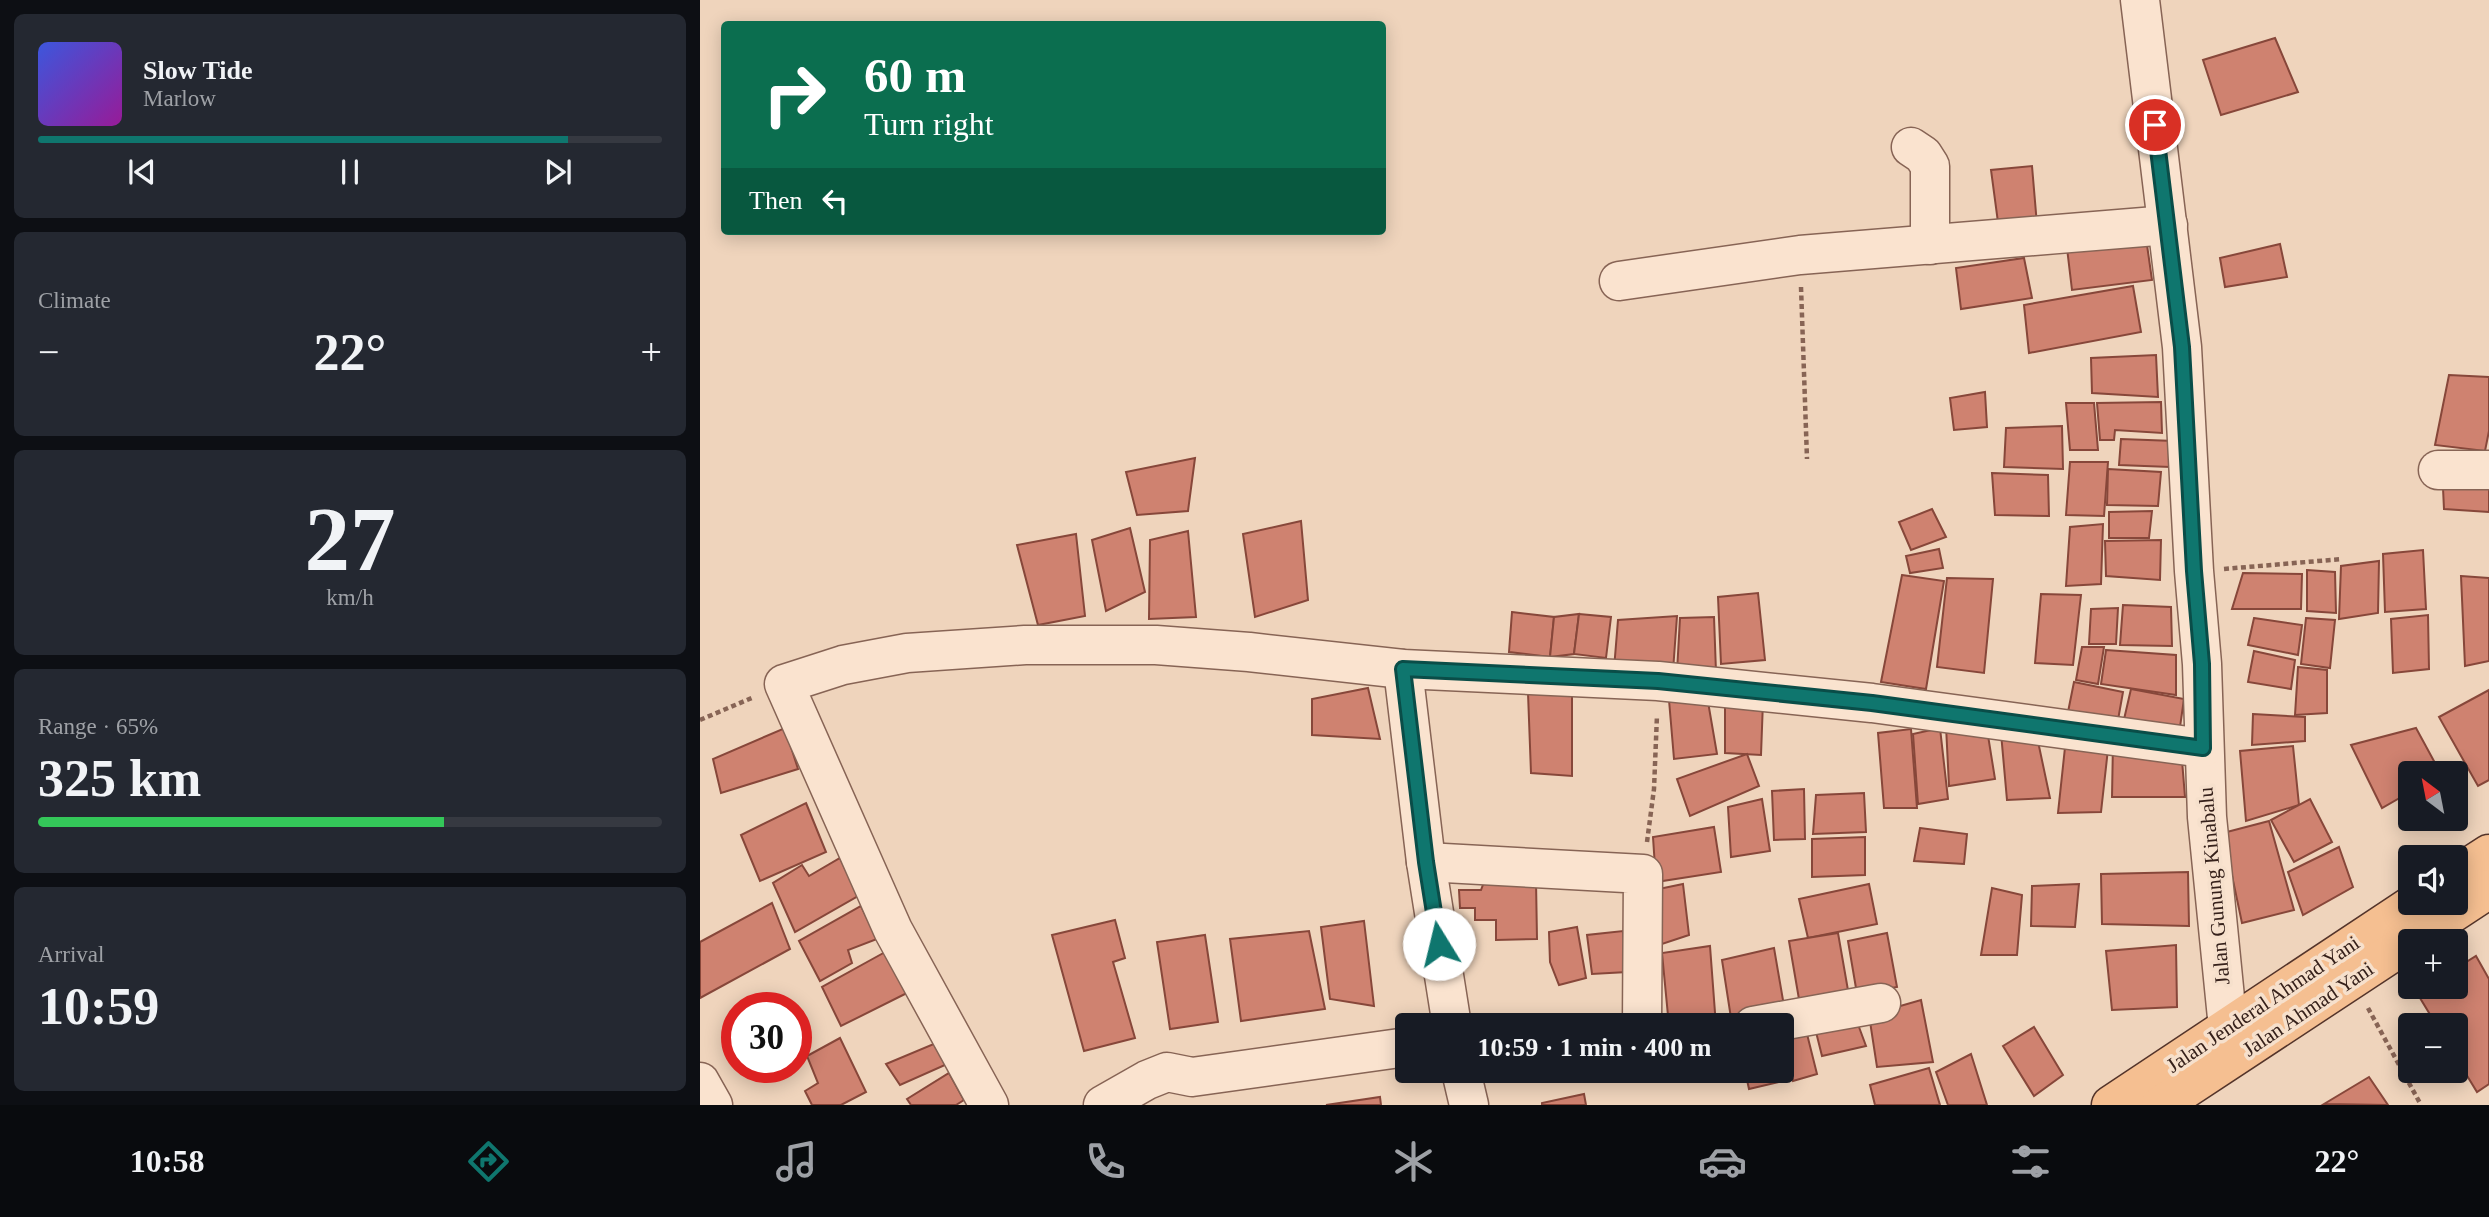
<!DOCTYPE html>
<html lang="en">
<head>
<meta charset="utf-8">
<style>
  :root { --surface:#171b24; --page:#242831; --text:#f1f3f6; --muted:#9ea1a6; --line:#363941; --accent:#0f766e }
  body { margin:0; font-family:Georgia,serif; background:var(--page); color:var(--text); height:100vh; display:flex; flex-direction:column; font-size:26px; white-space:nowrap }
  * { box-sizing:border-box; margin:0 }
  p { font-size:23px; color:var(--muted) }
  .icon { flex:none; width:38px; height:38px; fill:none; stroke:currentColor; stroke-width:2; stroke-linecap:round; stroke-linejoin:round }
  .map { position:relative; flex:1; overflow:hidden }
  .panel { display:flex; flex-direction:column; gap:14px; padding:14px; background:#0d0f14; width:700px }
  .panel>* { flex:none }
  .hud { position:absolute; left:21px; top:21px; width:665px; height:214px; border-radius:7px; box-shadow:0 4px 18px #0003; background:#0b6e4f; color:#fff; overflow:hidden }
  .needle { width:46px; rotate:328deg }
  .controls { position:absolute; left:1698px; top:761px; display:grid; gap:14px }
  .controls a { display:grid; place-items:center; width:70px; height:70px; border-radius:7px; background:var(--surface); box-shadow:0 4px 18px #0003; font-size:35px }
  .speed { position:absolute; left:21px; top:992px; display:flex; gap:14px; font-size:35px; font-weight:700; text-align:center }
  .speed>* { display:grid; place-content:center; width:91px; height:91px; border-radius:50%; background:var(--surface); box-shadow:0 4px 18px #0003; line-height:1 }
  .speed .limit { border:10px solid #d22; background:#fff; color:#111 }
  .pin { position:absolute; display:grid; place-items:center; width:60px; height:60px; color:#fff; margin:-30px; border:4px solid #fff; border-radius:50%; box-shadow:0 2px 7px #0007 }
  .me { position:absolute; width:77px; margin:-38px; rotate:351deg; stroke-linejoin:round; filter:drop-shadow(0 0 5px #0008) }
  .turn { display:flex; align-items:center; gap:24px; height:147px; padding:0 28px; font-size:32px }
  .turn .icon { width:91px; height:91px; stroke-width:2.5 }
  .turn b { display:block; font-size:49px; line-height:60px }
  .then { display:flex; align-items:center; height:66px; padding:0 28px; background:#0003; gap:14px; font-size:26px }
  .big { font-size:52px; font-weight:600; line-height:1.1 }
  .panel .card { flex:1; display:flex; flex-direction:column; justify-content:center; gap:10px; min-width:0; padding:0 24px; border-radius:10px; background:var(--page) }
  .panel .dial { align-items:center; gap:0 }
  .dial b { font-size:91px; line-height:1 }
  .song { display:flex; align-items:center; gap:21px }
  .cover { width:84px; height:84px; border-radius:10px; background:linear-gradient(135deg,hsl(230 70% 55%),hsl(300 70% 35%)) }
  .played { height:7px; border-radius:4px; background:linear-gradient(90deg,var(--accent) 85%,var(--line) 85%) }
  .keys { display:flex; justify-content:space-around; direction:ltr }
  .heat { display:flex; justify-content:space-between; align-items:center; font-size:38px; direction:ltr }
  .charge { height:10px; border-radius:5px; background:linear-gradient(90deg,#34c759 65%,var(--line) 0) }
  .trip { position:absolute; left:695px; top:1013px; width:399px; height:70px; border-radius:7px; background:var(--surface); box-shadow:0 4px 18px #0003; font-weight:600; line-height:70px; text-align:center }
  .menu { display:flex; height:112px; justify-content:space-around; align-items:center; background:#090b0e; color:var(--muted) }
  .menu .icon { width:49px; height:49px }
  .menu .on { color:var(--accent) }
  .menu b { font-size:32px; color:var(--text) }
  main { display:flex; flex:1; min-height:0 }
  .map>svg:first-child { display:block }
</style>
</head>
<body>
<main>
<section class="panel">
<div class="card">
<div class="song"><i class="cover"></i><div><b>Slow Tide</b><p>Marlow</p></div></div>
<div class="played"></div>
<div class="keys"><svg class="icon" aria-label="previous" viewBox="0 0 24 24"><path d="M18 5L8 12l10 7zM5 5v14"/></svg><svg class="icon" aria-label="pause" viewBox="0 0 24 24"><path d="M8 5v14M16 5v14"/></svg><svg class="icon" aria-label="next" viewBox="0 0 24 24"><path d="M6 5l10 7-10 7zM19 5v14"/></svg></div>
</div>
<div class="card"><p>Climate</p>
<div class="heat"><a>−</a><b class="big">22°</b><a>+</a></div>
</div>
<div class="card dial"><b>27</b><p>km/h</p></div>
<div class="card"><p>Range · 65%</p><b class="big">325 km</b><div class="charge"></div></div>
<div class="card"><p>Arrival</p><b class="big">10:59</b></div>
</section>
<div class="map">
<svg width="1789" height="1105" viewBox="0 0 1789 1105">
  <rect width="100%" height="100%" fill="#efd4bc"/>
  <g fill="#cf8270" stroke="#87473a" stroke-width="2">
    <polygon points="1575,38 1598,92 1521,115 1503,60"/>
    <polygon points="1332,166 1337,225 1299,230 1291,170"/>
    <polygon points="1446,238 1452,280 1372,290 1367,248"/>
    <polygon points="1580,244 1587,277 1525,287 1520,258"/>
    <polygon points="1324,258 1332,298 1261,309 1256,268"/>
    <polygon points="1433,286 1441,332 1329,353 1324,305"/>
    <polygon points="1456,355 1458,397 1392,393 1391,358"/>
    <polygon points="1749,375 1789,377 1789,431 1785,451 1735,445"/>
    <polygon points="1285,392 1287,427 1254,430 1250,398"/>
    <polygon points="1461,402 1462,433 1415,430 1414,440 1400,440 1397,403"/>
    <polygon points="1366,403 1394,403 1398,450 1370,450"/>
    <polygon points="1362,426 1363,469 1304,467 1306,428"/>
    <polygon points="1421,439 1474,441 1470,467 1419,465"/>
    <polygon points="495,458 488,511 437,515 426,472"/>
    <polygon points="1370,462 1408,462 1404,516 1366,515"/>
    <polygon points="1408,469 1461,472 1458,506 1407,505"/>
    <polygon points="1292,473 1348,475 1349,516 1295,515"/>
    <polygon points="1789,486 1789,512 1744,509 1743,488"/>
    <polygon points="1232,509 1246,537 1211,550 1199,522"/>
    <polygon points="1452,511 1449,538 1409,538 1409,512"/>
    <polygon points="601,521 608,600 555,617 543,534"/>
    <polygon points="1403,524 1401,584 1366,586 1370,527"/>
    <polygon points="430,528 445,592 406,611 392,540"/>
    <polygon points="488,531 496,617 449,619 450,540"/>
    <polygon points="376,534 385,616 338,625 317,545"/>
    <polygon points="1461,540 1460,580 1406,576 1405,541"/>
    <polygon points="1239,549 1243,568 1210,573 1206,556"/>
    <polygon points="1723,550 1726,609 1685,612 1683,554"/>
    <polygon points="1679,561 1678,613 1639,619 1641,566"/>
    <polygon points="1607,570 1635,572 1636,613 1607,611"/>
    <polygon points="1543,573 1602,574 1601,609 1532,609"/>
    <polygon points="1202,575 1244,581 1226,689 1181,682"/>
    <polygon points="1761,576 1789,578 1789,661 1765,666"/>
    <polygon points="1247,578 1293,579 1284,673 1237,667"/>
    <polygon points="1058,593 1065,660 1021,664 1018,597"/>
    <polygon points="1341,594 1381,595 1373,665 1335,663"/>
    <polygon points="1423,605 1471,607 1472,646 1420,645"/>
    <polygon points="1418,608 1416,644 1389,644 1391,609"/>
    <polygon points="812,612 854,617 850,657 809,652"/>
    <polygon points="879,614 874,654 850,657 854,617"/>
    <polygon points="879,614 911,617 906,658 874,654"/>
    <polygon points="1728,615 1729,669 1693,673 1691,619"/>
    <polygon points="977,616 973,671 914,669 918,620"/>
    <polygon points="1014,617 1016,672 977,672 980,618"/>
    <polygon points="1554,618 1602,625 1598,655 1548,645"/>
    <polygon points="1606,618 1635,620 1630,668 1601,664"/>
    <polygon points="1382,647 1404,647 1398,684 1376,680"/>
    <polygon points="1406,650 1476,655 1476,695 1401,684"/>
    <polygon points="1554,651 1595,660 1591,689 1548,682"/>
    <polygon points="1598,667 1627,670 1627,713 1595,715"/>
    <polygon points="1374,682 1423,692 1416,731 1366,722"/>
    <polygon points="668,688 680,739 612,735 612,699"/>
    <polygon points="1431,689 1484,699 1479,734 1422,728"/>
    <polygon points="1789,690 1789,780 1778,786 1739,717"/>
    <polygon points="828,693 872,694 872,776 831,773"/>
    <polygon points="1007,696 1017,754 974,759 969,700"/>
    <polygon points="1025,701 1063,701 1061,755 1025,753"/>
    <polygon points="1553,714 1605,717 1605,741 1552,745"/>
    <polygon points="1286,723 1295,779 1249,786 1246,726"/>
    <polygon points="85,728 98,769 21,793 13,759"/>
    <polygon points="1240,728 1248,799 1218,804 1213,734"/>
    <polygon points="1716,728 1741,774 1710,774 1710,792 1682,808 1651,745"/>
    <polygon points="1211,729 1217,808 1184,808 1178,733"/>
    <polygon points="1336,732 1350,798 1307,800 1301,733"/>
    <polygon points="1366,738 1409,740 1401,812 1358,813"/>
    <polygon points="1413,742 1481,748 1485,797 1412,797"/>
    <polygon points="1593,746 1599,805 1546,821 1540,751"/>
    <polygon points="1047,754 1059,786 990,816 977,779"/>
    <polygon points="1104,789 1105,839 1074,840 1072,791"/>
    <polygon points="1164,793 1166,832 1113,834 1116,795"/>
    <polygon points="1062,799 1070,851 1031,857 1028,807"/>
    <polygon points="1610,799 1632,842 1594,862 1571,820"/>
    <polygon points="106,803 126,852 60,881 41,835"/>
    <polygon points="1569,821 1594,910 1542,923 1523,833"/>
    <polygon points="1014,827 1021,872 956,882 953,837"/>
    <polygon points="1220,828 1267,834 1264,864 1214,861"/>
    <polygon points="1165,837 1165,875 1112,877 1112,839"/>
    <polygon points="1639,847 1653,887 1603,915 1588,872"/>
    <polygon points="140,858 158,896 95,932 73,883 102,865 109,876"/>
    <polygon points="1488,872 1489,926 1402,924 1401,874"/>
    <polygon points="836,881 837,939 796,940 796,920 775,920 775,908 760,908 759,890 781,890 784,882"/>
    <polygon points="983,884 989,935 953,947 949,891"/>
    <polygon points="1169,884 1177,924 1108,938 1099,899"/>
    <polygon points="1379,884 1375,927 1331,926 1332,886"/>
    <polygon points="1292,888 1322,895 1317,955 1281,955"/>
    <polygon points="72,903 90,949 0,998 0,942"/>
    <polygon points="161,906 177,939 148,950 152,963 120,981 99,941"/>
    <polygon points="415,920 425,958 413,962 435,1038 384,1051 352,935"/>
    <polygon points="664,921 674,1006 630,999 621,927"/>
    <polygon points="877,927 886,978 859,985 850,962 849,932"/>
    <polygon points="609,931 625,1009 541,1021 530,939"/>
    <polygon points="923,931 927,972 892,974 887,935"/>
    <polygon points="1138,933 1149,996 1100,1005 1089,941"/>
    <polygon points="1187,933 1197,987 1157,994 1148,941"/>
    <polygon points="505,935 518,1022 470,1029 457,942"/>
    <polygon points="1476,945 1477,1007 1412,1010 1406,951"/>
    <polygon points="1010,946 1016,1026 969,1026 962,953"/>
    <polygon points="1074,948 1084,1006 1031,1018 1022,960"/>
    <polygon points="187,951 209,992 141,1026 122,987"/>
    <polygon points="1776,956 1789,979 1789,1084 1777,1092 1755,1056 1755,1026 1737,1026 1717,993 1727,987 1755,987 1755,969"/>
    <polygon points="1221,1000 1233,1062 1177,1067 1169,1015"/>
    <polygon points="1156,1019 1166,1046 1122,1056 1116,1032"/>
    <polygon points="1105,1026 1117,1074 1093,1081 1082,1032"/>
    <polygon points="1334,1027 1363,1075 1334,1096 1303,1046"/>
    <polygon points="140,1038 166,1092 141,1105 112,1105 105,1091 118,1083 107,1056"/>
    <polygon points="236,1043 245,1065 200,1085 186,1064"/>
    <polygon points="1271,1054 1287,1105 1248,1105 1236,1072"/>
    <polygon points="1082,1058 1087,1080 1049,1089 1045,1071 1082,1071"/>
    <polygon points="1229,1068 1240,1105 1175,1105 1170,1085"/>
    <polygon points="249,1073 264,1100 256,1105 211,1105 207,1099"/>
    <polygon points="1669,1077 1688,1105 1624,1104"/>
    <polygon points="884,1094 886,1105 842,1105 842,1103"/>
    <polygon points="680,1097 681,1105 626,1105"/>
  </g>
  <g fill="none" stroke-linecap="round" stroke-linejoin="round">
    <defs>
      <g id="minor">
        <polyline points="1440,0 1482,347 1494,571 1502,664 1507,817 1531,1058"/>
        <polyline points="1211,147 1223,155 1230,166 1230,245"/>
        <polyline points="919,281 1100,255 1468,225"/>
        <polyline points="1738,470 1789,470"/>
        <polyline points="703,669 726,862 752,1026"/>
        <polyline points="726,862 943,874 942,1026"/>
        <polyline points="1053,1026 1181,1003"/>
        <polyline points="761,1071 769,1105"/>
        <polyline points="0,1082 13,1105"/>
        <polyline points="289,1105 193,930 84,684 143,665 207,653 325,645 456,645 549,652 703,669 958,681 1172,703 1503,748"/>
        <polyline points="403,1105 447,1080 467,1072 492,1077 707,1047"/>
      </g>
      <g id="major">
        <polyline points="1755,876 1789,854"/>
        <polyline points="1411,1105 1715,903"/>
        <polyline points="1461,1105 1789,889"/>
      </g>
    </defs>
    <use href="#minor" stroke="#876455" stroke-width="41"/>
    <use href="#major" stroke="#54342a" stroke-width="41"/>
    <g stroke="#876455" stroke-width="4.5" stroke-dasharray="5 3.5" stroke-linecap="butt">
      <polyline points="1101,287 1107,459"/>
      <polyline points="1524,569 1642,559"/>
      <polyline points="0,720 54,697"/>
      <polyline points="947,842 954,789 957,715"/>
      <polyline points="1668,1008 1721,1105"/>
    </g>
    <use href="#minor" stroke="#fae3cf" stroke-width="38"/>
    <use href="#major" stroke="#f5bf91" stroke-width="38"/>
  </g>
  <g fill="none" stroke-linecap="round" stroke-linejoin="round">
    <defs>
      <polyline id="route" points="739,944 726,862 703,669 958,681 1172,703 1503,748 1502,664 1494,571 1482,347 1455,125"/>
    </defs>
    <use href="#route" stroke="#0a4d48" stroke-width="18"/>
    <use href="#route" stroke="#0f766e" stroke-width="12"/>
  </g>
  <g text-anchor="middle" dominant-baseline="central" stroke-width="7" stroke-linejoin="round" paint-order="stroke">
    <g font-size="21" fill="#36211b" stroke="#f6e0cc">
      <text transform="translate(1514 886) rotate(-95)">Jalan Gunung Kinabalu</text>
      <text transform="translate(1563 1004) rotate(-34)">Jalan Jenderal Ahmad Yani</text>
      <text transform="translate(1608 1009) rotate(-34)">Jalan Ahmad Yani</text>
    </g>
  </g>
</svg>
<div class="controls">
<a><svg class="needle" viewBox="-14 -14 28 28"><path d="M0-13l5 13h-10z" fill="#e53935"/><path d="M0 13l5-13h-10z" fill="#9ea1a6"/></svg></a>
<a><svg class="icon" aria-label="sound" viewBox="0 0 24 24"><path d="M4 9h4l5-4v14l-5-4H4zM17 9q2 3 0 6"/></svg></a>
<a>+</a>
<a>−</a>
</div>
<div class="speed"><div class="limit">30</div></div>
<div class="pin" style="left:1455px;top:125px;background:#d93025"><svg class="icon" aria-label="arrive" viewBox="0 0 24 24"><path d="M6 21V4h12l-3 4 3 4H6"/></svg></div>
<svg class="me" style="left:739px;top:944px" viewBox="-20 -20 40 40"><circle r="19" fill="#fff"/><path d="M0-13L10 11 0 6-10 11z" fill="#0f766e"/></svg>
<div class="trip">10:59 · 1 min · 400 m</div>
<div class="hud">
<div class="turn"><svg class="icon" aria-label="right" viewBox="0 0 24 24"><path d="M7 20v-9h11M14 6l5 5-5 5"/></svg><div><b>60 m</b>Turn right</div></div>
<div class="then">Then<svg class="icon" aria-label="left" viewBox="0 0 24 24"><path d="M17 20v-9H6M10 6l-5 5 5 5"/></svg></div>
</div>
</div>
</main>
<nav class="menu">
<b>10:58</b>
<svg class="icon on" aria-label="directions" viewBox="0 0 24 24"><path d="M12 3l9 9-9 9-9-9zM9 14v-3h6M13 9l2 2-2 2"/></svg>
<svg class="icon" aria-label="music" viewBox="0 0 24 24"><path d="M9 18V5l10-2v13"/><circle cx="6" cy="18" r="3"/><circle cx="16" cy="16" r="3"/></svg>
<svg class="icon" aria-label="phone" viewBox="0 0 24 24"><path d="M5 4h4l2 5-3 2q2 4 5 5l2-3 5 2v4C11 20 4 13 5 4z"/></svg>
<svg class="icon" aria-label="climate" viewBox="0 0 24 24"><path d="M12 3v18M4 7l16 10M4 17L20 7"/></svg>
<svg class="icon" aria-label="car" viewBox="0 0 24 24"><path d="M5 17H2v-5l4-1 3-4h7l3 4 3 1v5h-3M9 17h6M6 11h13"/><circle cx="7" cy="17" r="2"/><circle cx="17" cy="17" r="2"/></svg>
<svg class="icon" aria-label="filters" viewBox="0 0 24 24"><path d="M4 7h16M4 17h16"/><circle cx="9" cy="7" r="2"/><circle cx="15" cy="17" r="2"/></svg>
<b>22°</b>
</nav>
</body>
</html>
